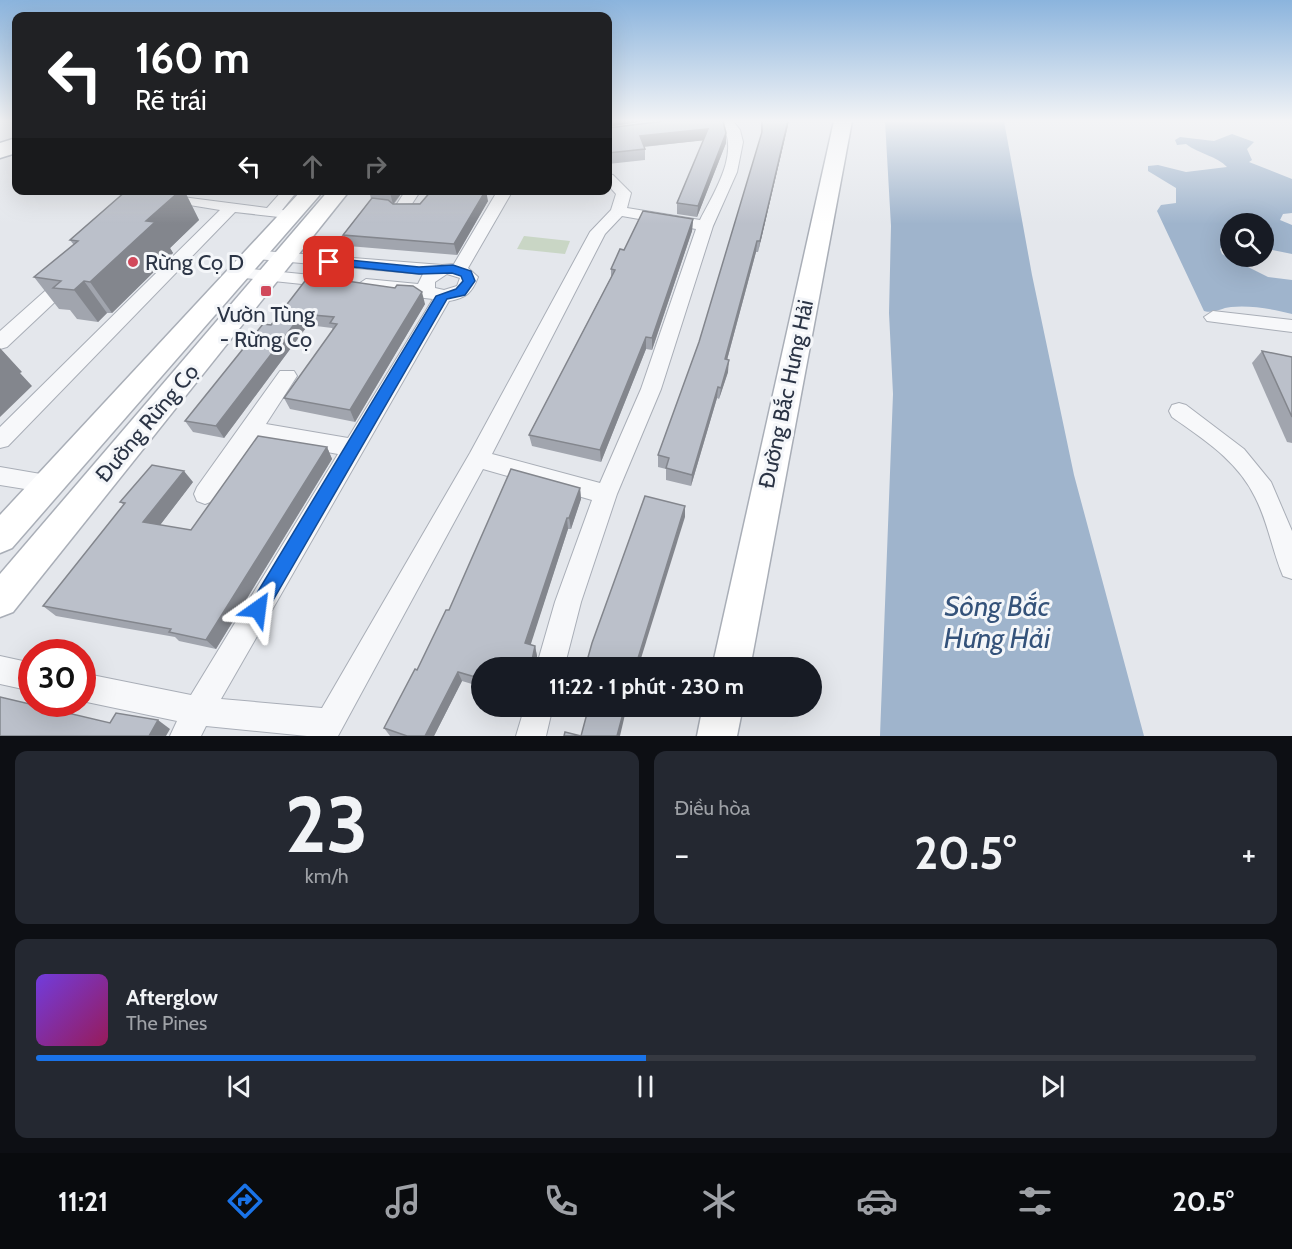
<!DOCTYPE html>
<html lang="vi">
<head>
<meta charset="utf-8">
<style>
  :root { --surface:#171b24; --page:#242831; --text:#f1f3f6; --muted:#9ea1a6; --line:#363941; --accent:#1a73e8 }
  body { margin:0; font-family:Cabin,sans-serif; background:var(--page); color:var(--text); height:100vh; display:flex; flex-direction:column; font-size:22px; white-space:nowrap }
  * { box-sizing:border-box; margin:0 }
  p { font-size:20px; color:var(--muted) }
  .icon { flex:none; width:33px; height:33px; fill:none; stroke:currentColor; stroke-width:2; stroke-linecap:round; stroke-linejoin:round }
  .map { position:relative; height:736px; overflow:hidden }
  .side { display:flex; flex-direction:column; gap:15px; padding:15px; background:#0d0f14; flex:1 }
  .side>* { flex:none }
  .top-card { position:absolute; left:12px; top:12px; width:600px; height:183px; border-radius:12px; box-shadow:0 6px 24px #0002; background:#202124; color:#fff; overflow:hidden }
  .controls { position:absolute; left:1220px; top:213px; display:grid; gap:12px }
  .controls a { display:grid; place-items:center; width:54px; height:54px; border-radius:50%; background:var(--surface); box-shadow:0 6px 24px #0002; font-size:30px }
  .speed { position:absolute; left:18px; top:639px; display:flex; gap:12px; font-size:30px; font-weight:700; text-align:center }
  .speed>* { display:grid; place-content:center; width:78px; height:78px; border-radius:50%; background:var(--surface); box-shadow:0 6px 24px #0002; line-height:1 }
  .speed .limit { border:9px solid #d22; background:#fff; color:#111 }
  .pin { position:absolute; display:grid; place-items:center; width:51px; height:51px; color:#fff; margin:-26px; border-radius:12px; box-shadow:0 3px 9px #0006 }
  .me { position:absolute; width:66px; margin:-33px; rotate:31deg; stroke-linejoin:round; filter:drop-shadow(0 0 4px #0008) }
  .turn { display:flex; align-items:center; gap:21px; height:126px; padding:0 24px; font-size:27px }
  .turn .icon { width:78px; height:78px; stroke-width:2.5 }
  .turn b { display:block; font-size:42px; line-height:51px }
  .lanes { display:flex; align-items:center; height:57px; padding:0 24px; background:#0003; justify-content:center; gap:30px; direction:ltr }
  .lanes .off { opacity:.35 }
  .big { font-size:45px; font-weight:700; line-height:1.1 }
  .side .tile { flex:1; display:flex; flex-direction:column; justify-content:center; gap:9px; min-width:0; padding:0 21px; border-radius:12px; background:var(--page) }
  .side .dial { align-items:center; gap:0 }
  .dial b { font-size:78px; line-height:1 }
  .song { display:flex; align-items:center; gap:18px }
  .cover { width:72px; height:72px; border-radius:9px; background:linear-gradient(135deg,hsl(260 70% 55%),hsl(330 70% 35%)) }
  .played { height:6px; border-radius:3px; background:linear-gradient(90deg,var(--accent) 50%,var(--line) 50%) }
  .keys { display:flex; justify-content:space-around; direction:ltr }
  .heat { display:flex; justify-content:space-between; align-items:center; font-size:33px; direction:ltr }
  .side .tiles { flex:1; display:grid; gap:15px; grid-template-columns:1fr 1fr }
  .tile:last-child { grid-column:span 2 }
  .trip { position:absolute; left:471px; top:657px; width:351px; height:60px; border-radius:30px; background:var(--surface); box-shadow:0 6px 24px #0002; font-weight:700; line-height:60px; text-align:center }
  .tab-bar { display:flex; height:96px; justify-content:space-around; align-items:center; background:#090b0e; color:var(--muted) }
  .tab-bar .icon { width:42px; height:42px }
  .tab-bar .current { color:var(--accent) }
  .tab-bar b { font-size:27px; color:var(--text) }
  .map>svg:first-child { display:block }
</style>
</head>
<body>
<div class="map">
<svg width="1292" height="736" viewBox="0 0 1292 736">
  <rect width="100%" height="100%" fill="#e4e7ec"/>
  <polygon fill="#c9d6c5" points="524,236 570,241 565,254 517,249"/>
  <g fill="#9fb4cc">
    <polygon points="885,121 1004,121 1032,275 1074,475 1144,736 880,736 893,394 889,313 891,226"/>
    <path d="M1232,134L1254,142L1247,149L1252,160L1249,162L1292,179V213L1283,214L1280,220L1292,225V254L1263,248V224H1230V243L1226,242L1220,249L1222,254L1268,277L1292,280V314C1273,309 1250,305 1231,307C1220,308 1215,314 1204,311L1157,211L1161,205L1176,203V188L1148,171V166L1158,165L1186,172L1227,167C1217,156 1199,154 1186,144L1177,145L1175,140L1180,137L1214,141Z"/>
  </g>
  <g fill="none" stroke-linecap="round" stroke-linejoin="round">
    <defs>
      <g id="street">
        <path d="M720,121H733L740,130L743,142L737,172L713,226L661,389L617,494L581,602L564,668H536L555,602L592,500L483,469L338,736H307L206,726L201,736H170L177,721L82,701V673L191,695L338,454L256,439L213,501L205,504L197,501L194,494L197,487L280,371H294L297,376L266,424L348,438L433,299L366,291L357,285L366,279L418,284L423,274L257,259L249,254L251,250L442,265L454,264L498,190H513L468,268L478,277C472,293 466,298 449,301L221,699L322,708L470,453L590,232L611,210L616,194L608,185V174L613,175L631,193L627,208L700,220C714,192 742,151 720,121ZM622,216L696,229L641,389L600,483L492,454L605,234ZM447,274L460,278L457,286L444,290L435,288V282Z"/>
        <polygon points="283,190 298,190 282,210 297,213 300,216 297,219 235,212 8,446 0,448 0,427 220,210 159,200 157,197 159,194 267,208"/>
        <polygon points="406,190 421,190 406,213 396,213 393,210"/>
        <polygon points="241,268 331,277 340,282 331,287 235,277 233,273 235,269"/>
        <polygon points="69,274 75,275 78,279 75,283 7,347 0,349 0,331 63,275"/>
        <polygon points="1213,311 1292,320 1292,332 1207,321 1204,317"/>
        <path d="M1179,403L1186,405L1244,449L1271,482L1292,531V579L1283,576C1272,550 1268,522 1255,497C1238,461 1203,439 1172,417L1169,411L1172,405Z"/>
        <polygon points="0,467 58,477 61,484 58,491 50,493 0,485"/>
        <polygon points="0,656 32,663 32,691 0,684"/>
        <polygon points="525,706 553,706 546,736 516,736"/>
      </g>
      <g id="secondary">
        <polygon points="834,121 852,121 750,668 712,668"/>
        <polygon points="302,190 324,190 12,548 0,553 0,515"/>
        <polygon points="329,190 350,190 13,612 0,617 0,574"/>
        <polygon points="703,706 743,706 737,736 697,736"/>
      </g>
      <polygon id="highway" points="16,138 16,153 0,158 0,143"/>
    </defs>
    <use href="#street" stroke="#a9aeb7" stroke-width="2"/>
    <use href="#secondary" stroke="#a9aeb7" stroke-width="3"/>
    <use href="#highway" stroke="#8b94a3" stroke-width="3"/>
    <use href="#street" fill="#f7f8fa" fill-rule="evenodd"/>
    <use href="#secondary" fill="#fff" fill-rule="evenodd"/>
    <use href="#highway" fill="#fff" fill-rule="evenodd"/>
  </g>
  <g fill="#a1a5ae">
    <polygon points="761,121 789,121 758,252 756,252 727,360 728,372 719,399 717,398 691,486 666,480 666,469 658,467 658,455 699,342 761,136"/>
    <polygon points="608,128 726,133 726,143 697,217 677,214 677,203 704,140 644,147 645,149 645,160 608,164"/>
    <polygon points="132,190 184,190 199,220 170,248 173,253 112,313 107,313 98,322 77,319 70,310 59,309 34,277 74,245 70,240"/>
    <polygon points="250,190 277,190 274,195 251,193"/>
    <polygon points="369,190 404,190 394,204 488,201 457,255 348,246 343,235 371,199"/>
    <polygon points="693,219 692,231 652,350 646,349 601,462 532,446 529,435 611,277 611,269 624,250"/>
    <polygon points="305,281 425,304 355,422 290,409 284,398 333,330 332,328 308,325 224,438 193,432 185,421 271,325"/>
    <polygon points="1262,351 1292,357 1292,443 1287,442 1252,363"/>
    <polygon points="327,447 332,459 216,649 179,641 175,637 56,616 43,606 124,505 120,502 193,482 160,525 191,530"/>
    <polygon points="580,488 581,499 571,529 568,529 530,645 535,646 537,656 536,661 541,661 543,668 482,668 482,687 462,681 434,736 390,736 384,728 417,670 449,610"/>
  </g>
  <g fill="#83868d">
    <polygon points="608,121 646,121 608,127 608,128"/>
    <polygon points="788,121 788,125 758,252 760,241"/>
    <polygon points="708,129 707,140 640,147 640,136"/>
    <polygon points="726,133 726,143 697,217 698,206"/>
    <polygon points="181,190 184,190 199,220 170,248 173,253 112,313 90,282 146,221"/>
    <polygon points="392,190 404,190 393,204 390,193"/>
    <polygon points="486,190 488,201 457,255 454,244"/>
    <polygon points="693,219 692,231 652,350 652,338"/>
    <polygon points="757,241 756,252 724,371 725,359"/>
    <polygon points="84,281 107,313 98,322 74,290"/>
    <polygon points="422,292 425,304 355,422 350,410"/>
    <polygon points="302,314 308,325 224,438 216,426"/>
    <polygon points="646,337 646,349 601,462 600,450"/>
    <polygon points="0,348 22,372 20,373 32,386 0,417"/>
    <polygon points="729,360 728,372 719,399 721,388"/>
    <polygon points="718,387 717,398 691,486 692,475"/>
    <polygon points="327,447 332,459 216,649 206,640"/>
    <polygon points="184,471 193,482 154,533 143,522"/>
    <polygon points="580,488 581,499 571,529 569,518"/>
    <polygon points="685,506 685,517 638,668 635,668"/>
    <polygon points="567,518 568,529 528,653 525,643"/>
    <polygon points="535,646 537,656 535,668 532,660"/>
    <polygon points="458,672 462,681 434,736 425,736"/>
    <polygon points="625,706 627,706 620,736 617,736"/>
    <polygon points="158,720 170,729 166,736 149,736"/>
  </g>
  <g fill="#bbc0ca" stroke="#83868d" stroke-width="1.5">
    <polygon points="664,121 723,121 726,133 698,206 677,203 708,129 640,136 645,149 608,153 608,128"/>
    <polygon points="762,121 788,121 760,241 757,241 725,359 729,360 721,388 718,387 692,475 666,468 669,458 658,455 699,342 762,132"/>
    <polygon points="132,190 181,190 146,221 155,222 90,282 84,281 74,290 53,288 61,281 34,277 78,241 70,240 126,191 130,192"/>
    <polygon points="369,190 392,190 390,193 369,191"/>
    <polygon points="432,190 486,190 454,244 343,235 372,198 388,200 393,204 420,204"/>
    <polygon points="643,211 693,219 652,338 646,337 600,450 529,435 615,270 611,269 620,249 624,250"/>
    <polygon points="319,277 395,288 397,285 413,286 422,292 350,410 284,398 337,324 330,323 334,317 302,314 216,426 185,421 263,324 271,325 305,281"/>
    <polygon points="1262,351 1292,357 1292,417"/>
    <polygon points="258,436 327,447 206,640 169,632 171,629 43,606 125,503 120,502 152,465 184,471 143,522 191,530"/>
    <polygon points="511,469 580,488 569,518 567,518 525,643 535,646 532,660 541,661 538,668 482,668 482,679 458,672 425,736 407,736 384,728 415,669 417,670 446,610 449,610"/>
    <polygon points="645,496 685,506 635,668 585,668 592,643"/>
    <polygon points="0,697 110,723 116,713 158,720 149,736 0,736"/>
    <polygon points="589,706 625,706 617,736 581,736"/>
    <polygon points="565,732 581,736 564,736"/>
  </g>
  <linearGradient id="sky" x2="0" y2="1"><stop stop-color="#8bb4dd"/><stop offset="0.54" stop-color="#f3f4f6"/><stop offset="1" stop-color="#f3f4f6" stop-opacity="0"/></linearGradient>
  <rect width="1292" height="224" fill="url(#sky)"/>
  <polygon fill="#1a73e8" stroke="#114b97" stroke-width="1.5" points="329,258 419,267 453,265 471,271 475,281 465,295 447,299 264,616 258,618 251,616 249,609 251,603 436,296 456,289 463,281 461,276 452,273 419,274 325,264 325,259"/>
  <g fill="#d1495b" stroke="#f4f6f9" stroke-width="2">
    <circle cx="133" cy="262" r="6"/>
    <rect x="260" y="285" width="12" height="12" rx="3"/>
  </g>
  <g text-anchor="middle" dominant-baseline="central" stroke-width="6" stroke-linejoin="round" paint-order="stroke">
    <g font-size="22" fill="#2b3445" stroke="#f4f6f9" text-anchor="start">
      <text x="145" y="262">Rừng Cọ D</text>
      <text x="266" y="314" text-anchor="middle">Vườn Tùng<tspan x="266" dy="25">- Rừng Cọ</tspan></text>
    </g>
    <g font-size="22" fill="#2b3445" stroke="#f4f6f9">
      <text transform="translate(786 394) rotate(-78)">Đường Bắc Hưng Hải</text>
      <text transform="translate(147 423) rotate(-50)">Đường Rừng Cọ</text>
    </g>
    <g font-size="28" font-style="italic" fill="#34527a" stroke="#f4f6f9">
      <text x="997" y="606">Sông Bắc<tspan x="997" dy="32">Hưng Hải</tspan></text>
    </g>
  </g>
</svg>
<div class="controls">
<a><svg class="icon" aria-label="search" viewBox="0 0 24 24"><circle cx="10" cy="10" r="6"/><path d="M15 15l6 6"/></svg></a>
</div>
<div class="speed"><div class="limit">30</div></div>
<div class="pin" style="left:329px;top:262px;background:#d93025"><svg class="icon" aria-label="arrive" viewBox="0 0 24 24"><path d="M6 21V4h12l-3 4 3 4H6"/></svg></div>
<svg class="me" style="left:258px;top:609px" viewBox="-20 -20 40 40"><path d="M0-17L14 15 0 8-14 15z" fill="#1a73e8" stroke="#fff" stroke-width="4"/></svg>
<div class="trip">11:22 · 1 phút · 230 m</div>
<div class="top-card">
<div class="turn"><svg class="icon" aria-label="left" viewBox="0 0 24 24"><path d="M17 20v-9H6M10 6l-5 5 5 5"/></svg><div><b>160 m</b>Rẽ trái</div></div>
<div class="lanes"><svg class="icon" aria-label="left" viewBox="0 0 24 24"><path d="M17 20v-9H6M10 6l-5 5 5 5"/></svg><svg class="icon off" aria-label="ahead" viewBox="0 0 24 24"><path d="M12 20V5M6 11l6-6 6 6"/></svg><svg class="icon off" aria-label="right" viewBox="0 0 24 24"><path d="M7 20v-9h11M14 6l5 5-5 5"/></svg></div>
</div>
</div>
<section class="side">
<div class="tiles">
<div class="tile dial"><b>23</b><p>km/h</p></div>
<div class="tile"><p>Điều hòa</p>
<div class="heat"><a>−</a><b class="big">20.5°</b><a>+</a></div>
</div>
<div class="tile">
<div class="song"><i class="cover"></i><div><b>Afterglow</b><p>The Pines</p></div></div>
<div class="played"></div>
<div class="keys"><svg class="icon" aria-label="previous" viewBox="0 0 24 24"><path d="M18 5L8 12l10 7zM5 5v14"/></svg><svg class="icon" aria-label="pause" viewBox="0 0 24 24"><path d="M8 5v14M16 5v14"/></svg><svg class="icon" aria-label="next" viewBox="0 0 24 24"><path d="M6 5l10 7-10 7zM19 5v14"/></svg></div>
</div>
</div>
</section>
<nav class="tab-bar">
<b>11:21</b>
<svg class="icon current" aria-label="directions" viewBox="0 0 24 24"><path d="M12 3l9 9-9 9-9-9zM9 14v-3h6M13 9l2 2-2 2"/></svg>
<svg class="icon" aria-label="music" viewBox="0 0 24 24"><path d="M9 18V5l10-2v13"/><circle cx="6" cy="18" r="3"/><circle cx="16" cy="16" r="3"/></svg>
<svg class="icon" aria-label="phone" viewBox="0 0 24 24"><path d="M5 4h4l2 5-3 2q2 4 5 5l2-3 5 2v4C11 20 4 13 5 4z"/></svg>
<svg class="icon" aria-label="climate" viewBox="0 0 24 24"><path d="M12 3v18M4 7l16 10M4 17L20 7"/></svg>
<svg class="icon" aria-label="car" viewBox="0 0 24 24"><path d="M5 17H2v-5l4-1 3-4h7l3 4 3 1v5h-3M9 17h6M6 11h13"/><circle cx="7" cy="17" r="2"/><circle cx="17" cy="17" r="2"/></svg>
<svg class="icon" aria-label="filters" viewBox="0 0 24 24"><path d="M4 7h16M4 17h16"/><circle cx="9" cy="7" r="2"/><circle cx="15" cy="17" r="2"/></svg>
<b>20.5°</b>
</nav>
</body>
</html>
